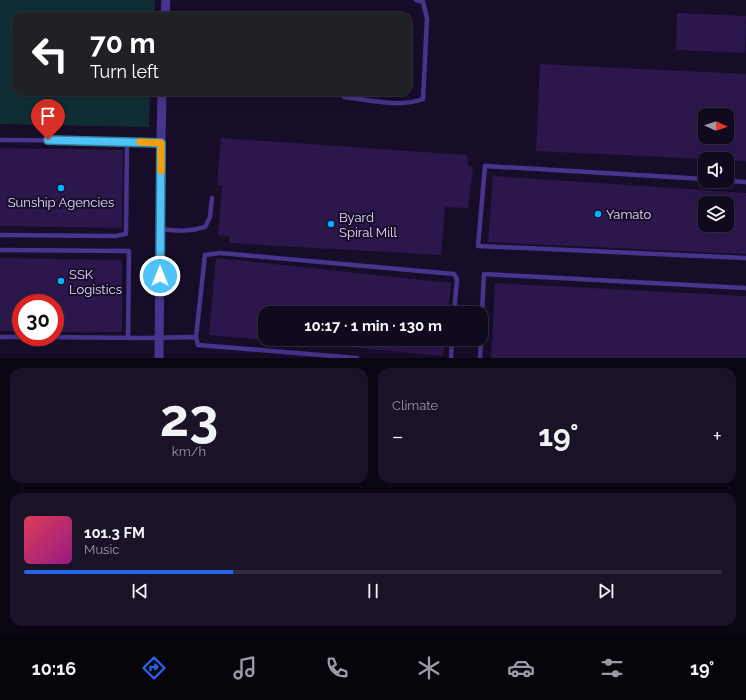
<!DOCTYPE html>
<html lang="en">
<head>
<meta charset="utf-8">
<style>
  :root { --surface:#110a1f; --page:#1a1328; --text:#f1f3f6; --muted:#9c9aa4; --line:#302b3d; --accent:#2563eb }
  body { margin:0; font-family:Raleway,sans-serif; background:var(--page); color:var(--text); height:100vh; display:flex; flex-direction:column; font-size:15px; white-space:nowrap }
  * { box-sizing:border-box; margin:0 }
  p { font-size:13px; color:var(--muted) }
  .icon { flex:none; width:22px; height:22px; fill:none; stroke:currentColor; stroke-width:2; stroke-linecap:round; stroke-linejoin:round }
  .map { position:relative; height:358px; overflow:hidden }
  .side { display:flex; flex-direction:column; gap:10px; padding:10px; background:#090611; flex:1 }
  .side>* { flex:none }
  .guide { position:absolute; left:12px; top:12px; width:400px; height:84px; border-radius:12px; box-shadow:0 4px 16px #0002,0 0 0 1px var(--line); background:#202124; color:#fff; overflow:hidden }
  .needle { width:26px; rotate:93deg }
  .buttons { position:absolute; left:698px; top:108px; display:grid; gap:8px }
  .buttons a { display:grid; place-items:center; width:36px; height:36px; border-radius:8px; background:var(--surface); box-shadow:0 4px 16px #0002,0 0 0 1px var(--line); font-size:20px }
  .speed { position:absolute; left:12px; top:294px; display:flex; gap:8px; font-size:20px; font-weight:700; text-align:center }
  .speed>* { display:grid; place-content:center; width:52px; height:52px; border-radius:50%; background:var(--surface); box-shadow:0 4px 16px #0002,0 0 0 1px var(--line); line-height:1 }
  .speed .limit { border:6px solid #d22; background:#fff; color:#111 }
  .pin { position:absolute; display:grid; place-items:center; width:34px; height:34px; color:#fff; margin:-41px -17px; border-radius:50% 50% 50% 0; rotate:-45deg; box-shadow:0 0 4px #0007 }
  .pin .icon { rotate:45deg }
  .me { position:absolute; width:44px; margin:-22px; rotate:0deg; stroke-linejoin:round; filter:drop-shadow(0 0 3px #0008) }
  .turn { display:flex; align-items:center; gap:14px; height:84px; padding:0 12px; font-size:18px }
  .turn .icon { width:52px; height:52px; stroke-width:2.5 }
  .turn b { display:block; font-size:28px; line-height:34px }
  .big { font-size:30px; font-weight:700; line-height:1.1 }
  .side .tile { flex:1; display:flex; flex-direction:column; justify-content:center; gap:6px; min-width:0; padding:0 14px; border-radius:12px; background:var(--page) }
  .side .dial { align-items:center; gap:0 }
  .dial b { font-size:52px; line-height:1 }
  .song { display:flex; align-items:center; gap:12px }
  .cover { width:48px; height:48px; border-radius:6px; background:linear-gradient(135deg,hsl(350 70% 55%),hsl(310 70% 35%)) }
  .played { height:4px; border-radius:2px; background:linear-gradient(90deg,var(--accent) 30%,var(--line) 30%) }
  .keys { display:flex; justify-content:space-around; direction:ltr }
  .heat { display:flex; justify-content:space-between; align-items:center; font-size:22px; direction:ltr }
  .side .tiles { flex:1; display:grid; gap:10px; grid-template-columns:1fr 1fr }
  .tile:last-child { grid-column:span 2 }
  .trip { position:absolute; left:258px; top:306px; width:230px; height:40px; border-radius:12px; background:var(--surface); box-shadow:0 4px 16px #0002,0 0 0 1px var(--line); font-weight:700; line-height:40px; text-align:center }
  .tabs { display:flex; height:64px; justify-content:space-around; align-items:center; background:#07040c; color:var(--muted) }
  .tabs .icon { width:28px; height:28px }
  .tabs .selected { color:var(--accent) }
  .tabs b { font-size:18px; color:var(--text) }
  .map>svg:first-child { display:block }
</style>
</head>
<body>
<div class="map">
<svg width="746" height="358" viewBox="0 0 746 358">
  <rect width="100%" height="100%" fill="#170d29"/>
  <polygon fill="#0f2e34" points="0,0 155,0 154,16 16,16 16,92 150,92 149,127 0,124"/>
  <g fill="#2c174c" fill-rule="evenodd">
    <polygon points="677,13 746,16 745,53 676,50"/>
    <path d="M540,64L746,74V161L536,151ZM705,115H727V137H705Z"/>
    <polygon points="221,138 467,155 468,165 473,167 468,208 445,207 441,255 229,243 230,237 218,234 222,186 217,185"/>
    <polygon points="0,148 123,150 122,228 0,226"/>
    <path d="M493,176L746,193V254L488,242ZM705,203H727V225H705Z"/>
    <polygon points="0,258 122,260 122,332 55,332 55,303 21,303 21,331 0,331"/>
    <polygon points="216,258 451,283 448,313 265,313 265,340 209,335"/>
    <polygon points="495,283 746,296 746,358 491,358"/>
    <polygon points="337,339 445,339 443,356 337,346"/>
  </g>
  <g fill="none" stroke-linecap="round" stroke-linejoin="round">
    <g stroke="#48338d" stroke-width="4.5">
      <path d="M344,97C369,100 399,108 423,99L427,18L423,2L416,0"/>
      <polyline points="0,140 127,141 161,143"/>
      <polyline points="705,179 485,166 478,246 746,258"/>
      <polyline points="727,181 746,182"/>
      <path d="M160,229C178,231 189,232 205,227L210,217L212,198"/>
      <polyline points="0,235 115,236 126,234 127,141"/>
      <polyline points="0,250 129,251 128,338"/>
      <polyline points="481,331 484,274 746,288"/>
      <polyline points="0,337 21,337"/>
      <polyline points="38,337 145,338 196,337 198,345 357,358"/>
      <polyline points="196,337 205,255 220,253 454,274 457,279 454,313"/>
      <polyline points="451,358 452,339"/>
      <polyline points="480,358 481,339"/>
    </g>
    <g stroke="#48338d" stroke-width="9">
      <polyline points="165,16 166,0"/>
      <polyline points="159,358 161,143 162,92"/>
    </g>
  </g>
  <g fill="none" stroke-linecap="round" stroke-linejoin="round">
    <defs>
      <polyline id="route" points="48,140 161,143 160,276"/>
    </defs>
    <use href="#route" stroke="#337fa1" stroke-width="10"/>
    <use href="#route" stroke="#4fc3f7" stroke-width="7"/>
    <polyline stroke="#f59e0b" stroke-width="7" points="140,142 161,143 161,171"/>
  </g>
  <g fill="#01b3ff" stroke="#170d29" stroke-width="1.5">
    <circle cx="61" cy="188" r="4"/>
    <circle cx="598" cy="214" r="4"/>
    <circle cx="331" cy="224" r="4"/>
    <circle cx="61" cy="281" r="4"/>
  </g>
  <g text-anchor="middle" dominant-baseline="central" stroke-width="4" stroke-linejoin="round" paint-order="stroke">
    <g font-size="13" fill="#e2d5ff" stroke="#170d29" text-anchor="start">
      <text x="61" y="202" text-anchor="middle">Sunship Agencies</text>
      <text x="606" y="214">Yamato</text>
      <text x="339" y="217">Byard<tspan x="339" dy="15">Spiral Mill</tspan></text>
      <text x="69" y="274">SSK<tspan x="69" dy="15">Logistics</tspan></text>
    </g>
  </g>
</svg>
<div class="buttons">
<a><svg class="needle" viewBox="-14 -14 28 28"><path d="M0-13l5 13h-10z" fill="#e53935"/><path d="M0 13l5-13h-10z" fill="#9c9aa4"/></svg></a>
<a><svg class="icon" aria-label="sound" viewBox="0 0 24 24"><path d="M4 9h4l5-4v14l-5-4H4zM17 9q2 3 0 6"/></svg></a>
<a><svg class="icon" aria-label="layers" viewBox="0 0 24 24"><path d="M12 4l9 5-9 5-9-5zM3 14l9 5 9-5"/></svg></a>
</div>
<div class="speed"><div class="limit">30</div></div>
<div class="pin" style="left:48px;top:140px;background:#d93025"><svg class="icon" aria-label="arrive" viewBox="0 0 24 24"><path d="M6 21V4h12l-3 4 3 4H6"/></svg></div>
<svg class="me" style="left:160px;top:276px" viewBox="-20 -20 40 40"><circle r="17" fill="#4fc3f7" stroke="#fff" stroke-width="3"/><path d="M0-11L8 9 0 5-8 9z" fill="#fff"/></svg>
<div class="trip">10:17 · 1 min · 130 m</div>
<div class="guide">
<div class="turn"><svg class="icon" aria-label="left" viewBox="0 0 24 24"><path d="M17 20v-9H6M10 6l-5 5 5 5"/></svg><div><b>70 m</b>Turn left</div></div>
</div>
</div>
<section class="side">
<div class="tiles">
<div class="tile dial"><b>23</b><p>km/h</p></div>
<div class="tile"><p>Climate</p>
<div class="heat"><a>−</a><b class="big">19°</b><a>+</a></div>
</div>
<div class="tile">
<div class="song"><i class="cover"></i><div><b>101.3 FM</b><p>Music</p></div></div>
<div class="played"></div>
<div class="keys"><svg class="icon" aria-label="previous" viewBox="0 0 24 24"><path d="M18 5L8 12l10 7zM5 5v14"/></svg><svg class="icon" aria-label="pause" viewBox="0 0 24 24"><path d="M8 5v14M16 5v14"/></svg><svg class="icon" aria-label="next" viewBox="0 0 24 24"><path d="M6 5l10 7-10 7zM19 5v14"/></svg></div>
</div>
</div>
</section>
<nav class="tabs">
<b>10:16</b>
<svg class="icon selected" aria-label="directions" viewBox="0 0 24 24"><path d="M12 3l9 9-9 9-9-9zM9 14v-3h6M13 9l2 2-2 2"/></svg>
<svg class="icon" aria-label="music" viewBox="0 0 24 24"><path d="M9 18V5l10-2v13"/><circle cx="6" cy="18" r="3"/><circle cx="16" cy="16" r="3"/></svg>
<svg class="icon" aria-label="phone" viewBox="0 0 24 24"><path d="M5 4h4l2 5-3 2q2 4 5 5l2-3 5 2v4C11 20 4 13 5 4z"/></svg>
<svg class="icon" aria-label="climate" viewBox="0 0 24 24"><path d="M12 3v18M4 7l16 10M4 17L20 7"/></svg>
<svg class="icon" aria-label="car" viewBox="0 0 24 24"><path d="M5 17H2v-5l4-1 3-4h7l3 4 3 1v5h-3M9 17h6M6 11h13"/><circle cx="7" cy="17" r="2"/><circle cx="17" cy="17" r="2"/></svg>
<svg class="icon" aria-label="filters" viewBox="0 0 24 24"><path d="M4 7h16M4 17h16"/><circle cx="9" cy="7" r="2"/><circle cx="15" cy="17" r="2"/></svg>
<b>19°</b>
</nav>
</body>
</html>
